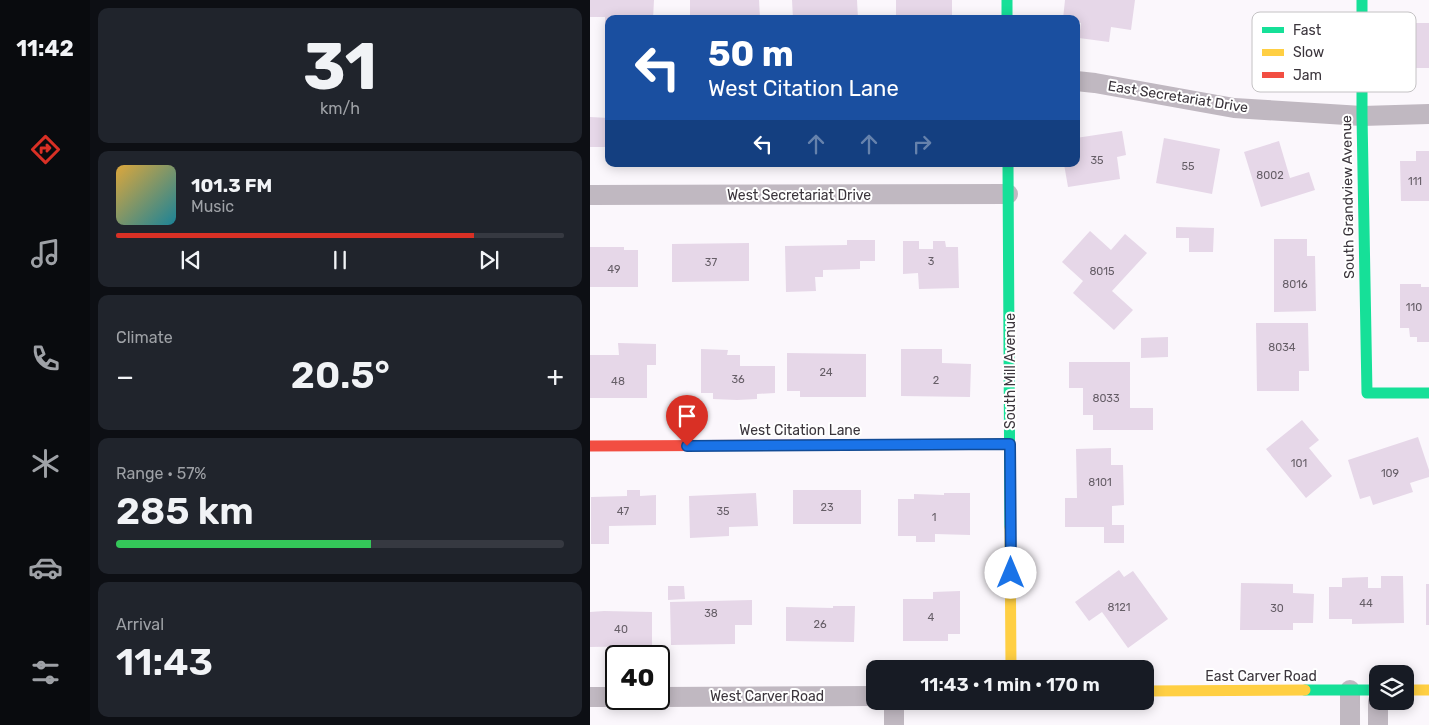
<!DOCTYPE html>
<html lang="en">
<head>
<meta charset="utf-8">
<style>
  :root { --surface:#171b24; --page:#20242c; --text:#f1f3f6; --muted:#9ea1a6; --line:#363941; --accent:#d93025 }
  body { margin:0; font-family:Rubik,sans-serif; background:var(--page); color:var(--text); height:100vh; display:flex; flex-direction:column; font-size:19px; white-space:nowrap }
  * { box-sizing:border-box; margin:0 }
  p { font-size:16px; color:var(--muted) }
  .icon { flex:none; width:28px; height:28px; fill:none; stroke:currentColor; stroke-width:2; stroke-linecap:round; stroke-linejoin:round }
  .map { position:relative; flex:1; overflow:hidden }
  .drawer { display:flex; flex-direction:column; gap:8px; padding:8px; background:#0d0f14; width:500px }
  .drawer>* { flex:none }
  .banner { position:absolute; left:15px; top:15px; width:475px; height:152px; border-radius:10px; box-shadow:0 2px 12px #0003; background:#1a4fa0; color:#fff; overflow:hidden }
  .tools { position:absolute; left:779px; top:665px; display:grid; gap:10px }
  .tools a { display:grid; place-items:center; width:45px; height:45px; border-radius:10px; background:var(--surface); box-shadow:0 2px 12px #0003; font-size:25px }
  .speed { position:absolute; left:15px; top:645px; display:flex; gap:10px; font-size:25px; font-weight:700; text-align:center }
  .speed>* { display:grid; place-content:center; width:65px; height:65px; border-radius:50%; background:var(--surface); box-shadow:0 2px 12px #0003; line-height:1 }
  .speed .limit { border:2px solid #111; border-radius:8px; background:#fff; color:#111 }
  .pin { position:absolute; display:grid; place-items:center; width:42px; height:42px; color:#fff; margin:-51px -21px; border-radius:50% 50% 50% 0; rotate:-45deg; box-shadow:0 0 5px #0007 }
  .pin .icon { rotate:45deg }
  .me { position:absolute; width:55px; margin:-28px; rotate:0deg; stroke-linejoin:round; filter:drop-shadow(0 0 4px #0008) }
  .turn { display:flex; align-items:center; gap:18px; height:105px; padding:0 20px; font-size:22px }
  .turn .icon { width:65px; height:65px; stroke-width:2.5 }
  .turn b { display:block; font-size:35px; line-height:42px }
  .lanes { display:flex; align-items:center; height:48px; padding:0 20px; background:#0003; justify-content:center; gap:25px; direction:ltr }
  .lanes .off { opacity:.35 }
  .big { font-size:38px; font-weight:600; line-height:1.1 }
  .drawer .widget { flex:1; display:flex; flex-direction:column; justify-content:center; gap:8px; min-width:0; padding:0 18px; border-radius:10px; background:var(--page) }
  .drawer .dial { align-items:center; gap:0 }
  .dial b { font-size:65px; line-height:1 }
  .song { display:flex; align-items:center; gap:15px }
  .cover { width:60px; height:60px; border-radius:8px; background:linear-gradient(135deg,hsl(40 70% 55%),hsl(190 70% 35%)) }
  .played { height:5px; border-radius:2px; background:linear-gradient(90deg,var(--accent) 80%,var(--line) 80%) }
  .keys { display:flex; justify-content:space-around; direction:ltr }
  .heat { display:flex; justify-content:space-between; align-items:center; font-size:28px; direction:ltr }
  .charge { height:8px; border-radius:4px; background:linear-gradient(90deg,#34c759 57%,var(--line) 0) }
  .trip { position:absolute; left:276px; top:660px; width:288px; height:50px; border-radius:10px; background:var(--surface); box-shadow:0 2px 12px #0003; font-weight:600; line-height:50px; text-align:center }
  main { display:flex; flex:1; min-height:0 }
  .tab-bar { display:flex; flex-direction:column; width:90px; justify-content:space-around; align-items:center; background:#090b0e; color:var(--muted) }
  .tab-bar .icon { width:35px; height:35px }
  .tab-bar .on { color:var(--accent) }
  .tab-bar b { font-size:22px; color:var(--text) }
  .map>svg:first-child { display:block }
</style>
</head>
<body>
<main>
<nav class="tab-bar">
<b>11:42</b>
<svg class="icon on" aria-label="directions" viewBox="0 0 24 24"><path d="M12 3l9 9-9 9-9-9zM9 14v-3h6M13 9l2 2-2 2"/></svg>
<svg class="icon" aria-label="music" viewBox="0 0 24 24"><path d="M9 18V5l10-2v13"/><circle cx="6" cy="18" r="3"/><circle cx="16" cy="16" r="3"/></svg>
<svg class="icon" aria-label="phone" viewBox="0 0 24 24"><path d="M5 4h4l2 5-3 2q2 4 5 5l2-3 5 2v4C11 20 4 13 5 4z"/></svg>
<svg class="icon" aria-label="climate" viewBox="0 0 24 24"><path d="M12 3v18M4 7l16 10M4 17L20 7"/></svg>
<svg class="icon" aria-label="car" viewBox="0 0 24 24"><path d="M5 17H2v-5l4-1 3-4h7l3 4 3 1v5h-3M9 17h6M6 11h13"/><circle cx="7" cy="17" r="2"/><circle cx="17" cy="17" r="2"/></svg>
<svg class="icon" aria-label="filters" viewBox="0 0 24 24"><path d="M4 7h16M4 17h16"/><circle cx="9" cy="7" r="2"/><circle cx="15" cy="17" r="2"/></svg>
</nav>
<section class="drawer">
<div class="widget dial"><b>31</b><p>km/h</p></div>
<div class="widget">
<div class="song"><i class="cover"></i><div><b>101.3 FM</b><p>Music</p></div></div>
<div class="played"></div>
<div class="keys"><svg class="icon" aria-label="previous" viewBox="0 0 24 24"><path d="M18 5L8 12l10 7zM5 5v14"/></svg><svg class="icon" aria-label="pause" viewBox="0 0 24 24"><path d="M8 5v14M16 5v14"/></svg><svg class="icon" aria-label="next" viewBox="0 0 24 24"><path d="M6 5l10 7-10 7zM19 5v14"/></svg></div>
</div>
<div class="widget"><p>Climate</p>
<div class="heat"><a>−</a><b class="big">20.5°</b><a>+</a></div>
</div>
<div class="widget"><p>Range · 57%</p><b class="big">285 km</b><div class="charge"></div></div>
<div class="widget"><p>Arrival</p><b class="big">11:43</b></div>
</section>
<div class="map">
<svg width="839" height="725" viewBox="0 0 839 725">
  <rect width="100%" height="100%" fill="#fbf7fc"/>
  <g fill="#e6d7e8">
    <polygon points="0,0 64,0 63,19 19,19 19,30 15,30 15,17 0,17"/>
    <polygon points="100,0 169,0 170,19 100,19"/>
    <polygon points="202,0 267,0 268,19 203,19"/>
    <rect x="306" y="0" width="56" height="19"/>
    <polygon points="475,0 545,0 541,30 521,27 519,42 489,38 491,23 486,22 486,19 473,19"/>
    <polygon points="717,12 718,58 702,58 702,79 668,80 667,13"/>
    <polygon points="813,23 839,23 839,68 812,68"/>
    <polygon points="0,117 19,118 19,147 0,147"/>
    <polygon points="532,131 536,155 527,157 530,179 478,187 474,164 486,164 486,138"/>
    <polygon points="574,138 630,149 622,194 566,183"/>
    <polygon points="689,141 700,178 719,172 725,190 671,207 654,152"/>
    <polygon points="826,151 839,151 839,201 811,201 810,161 826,161"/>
    <polygon points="586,227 624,228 623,252 599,252 599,238 586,238"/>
    <polygon points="500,231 521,250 535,234 557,253 522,291 543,310 524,330 483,293 493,281 472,262"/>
    <polygon points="684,239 717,239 717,256 725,256 726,311 684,312"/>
    <polygon points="257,240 285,240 285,261 270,261 270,269 233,270 233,277 225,277 226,291 196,292 195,246 257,245"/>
    <polygon points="313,241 329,241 329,249 343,249 343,241 355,241 356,247 368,247 369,288 329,289 328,273 313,274"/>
    <polygon points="159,243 159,281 82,282 82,244"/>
    <polygon points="0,247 34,247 34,250 48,250 48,287 0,287"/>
    <polygon points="810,284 831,284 831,287 839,287 839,342 827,342 827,337 820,337 819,328 810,328"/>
    <polygon points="666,323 718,323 719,371 709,371 709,391 667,391"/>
    <polygon points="578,337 578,357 551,358 551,338"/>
    <polygon points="28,343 66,344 66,365 57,365 57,398 0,398 0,355 29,355"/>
    <polygon points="111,349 138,350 137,355 150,355 150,366 185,366 185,393 167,394 167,399 147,400 123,399 123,393 111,393"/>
    <polygon points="311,349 352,349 352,363 381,364 380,397 311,396"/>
    <polygon points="197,353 276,354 276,397 210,397 210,391 197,391"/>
    <polygon points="479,362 540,362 540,408 563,408 563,430 503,430 503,415 493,415 493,388 479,388"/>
    <polygon points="712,420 729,440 719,448 742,476 716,498 676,449"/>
    <polygon points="828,437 839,470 839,477 820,483 823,492 783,505 780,496 770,499 758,460"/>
    <polygon points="521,448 521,465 533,465 534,505 522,506 522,525 534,525 534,543 514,543 514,527 475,527 475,498 487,498 486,449"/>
    <polygon points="37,490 50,490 50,496 66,495 66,525 19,526 19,544 1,544 1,497 37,496"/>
    <rect x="203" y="490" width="68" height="34"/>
    <polygon points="166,493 168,526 139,527 139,536 100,538 99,496"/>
    <polygon points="354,493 380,493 380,535 345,534 345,542 326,542 326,536 308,536 308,499 324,499 324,494 354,495"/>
    <polygon points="529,570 534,577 543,571 578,619 538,648 512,612 499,621 485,602"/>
    <polygon points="791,576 813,576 814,623 762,624 762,619 739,619 739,587 752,587 752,578 778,577 778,588 791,588"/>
    <polygon points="651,583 703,584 703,593 724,594 723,623 703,623 703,630 650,630"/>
    <rect x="836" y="584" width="3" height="41"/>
    <polygon points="78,586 94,586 95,599 78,600"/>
    <polygon points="370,591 370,634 358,634 358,641 313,641 313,599 343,599 343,592"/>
    <polygon points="162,600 162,625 145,625 145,644 81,645 80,602"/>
    <polygon points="243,606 265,606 264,642 196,641 196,607 243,608"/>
    <polygon points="14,611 62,612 62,646 0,647 0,612"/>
  </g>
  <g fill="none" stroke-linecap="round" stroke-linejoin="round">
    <g stroke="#c0b8c1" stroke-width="20">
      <polyline points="486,81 505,83 644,108 772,116 839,114"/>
      <polyline points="0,195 418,194"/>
      <polyline points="760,690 760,725"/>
      <polyline points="0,697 26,697"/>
      <polyline points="69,697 285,696"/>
      <polyline points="304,701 304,725"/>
      <polyline points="788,701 788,725"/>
    </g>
    <g stroke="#16e098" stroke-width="11">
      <polyline points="417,0 417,19"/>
      <polyline points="772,0 772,116 777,393 839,393"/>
      <polyline points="418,164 420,527"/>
      <polyline points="715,690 788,690"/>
    </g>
    <g stroke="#ffcf43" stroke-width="11">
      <polyline points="250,445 420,444"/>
      <polyline points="420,527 421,669"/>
      <polyline points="815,690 839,690"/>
      <polyline points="555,691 715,690"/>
    </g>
    <polyline stroke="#f24e42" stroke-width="11" points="0,446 250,445"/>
  </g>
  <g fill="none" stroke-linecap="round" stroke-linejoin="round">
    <defs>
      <polyline id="route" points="97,446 420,444 421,573"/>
    </defs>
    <use href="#route" stroke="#114b97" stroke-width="12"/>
    <use href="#route" stroke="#1a73e8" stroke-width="9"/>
  </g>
  <g text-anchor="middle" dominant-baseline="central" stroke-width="4" stroke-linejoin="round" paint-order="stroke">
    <g font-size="11" fill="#665e67">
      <text x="507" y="160">35</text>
      <text x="598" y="166">55</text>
      <text x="680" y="175">8002</text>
      <text x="825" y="181">111</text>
      <text x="341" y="261">3</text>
      <text x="121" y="262">37</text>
      <text x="24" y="269">49</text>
      <text x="512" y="271">8015</text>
      <text x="705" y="284">8016</text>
      <text x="824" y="307">110</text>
      <text x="692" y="347">8034</text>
      <text x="236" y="372">24</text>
      <text x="148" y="379">36</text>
      <text x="346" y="380">2</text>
      <text x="28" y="381">48</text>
      <text x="516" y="398">8033</text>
      <text x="709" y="463">101</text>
      <text x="800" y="473">109</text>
      <text x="510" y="482">8101</text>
      <text x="237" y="507">23</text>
      <text x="33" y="511">47</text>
      <text x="133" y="511">35</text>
      <text x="344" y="517">1</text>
      <text x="776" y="603">44</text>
      <text x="529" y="607">8121</text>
      <text x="687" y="608">30</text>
      <text x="121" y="613">38</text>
      <text x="341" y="617">4</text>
      <text x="230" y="624">26</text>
      <text x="31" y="629">40</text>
    </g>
    <g font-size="14" fill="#3b353c" stroke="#fff">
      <text transform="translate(588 97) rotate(9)">East Secretariat Drive</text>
      <text x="209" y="195">West Secretariat Drive</text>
      <text transform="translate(758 197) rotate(-91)">South Grandview Avenue</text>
      <text transform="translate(420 371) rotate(-90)">South Mill Avenue</text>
      <text x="210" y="430">West Citation Lane</text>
      <text x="671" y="676">East Carver Road</text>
      <text x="177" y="696">West Carver Road</text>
    </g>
  </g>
  <rect x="662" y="12" width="164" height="80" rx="8" fill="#fff" stroke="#c4c2c4" stroke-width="1"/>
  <rect x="672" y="27" width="22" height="6" fill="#16e098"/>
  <rect x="672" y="49" width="22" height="7" fill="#ffcf43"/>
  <rect x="672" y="72" width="22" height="6" fill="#f24e42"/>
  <g font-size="14" fill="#3b353c">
    <text x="703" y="35">Fast</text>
    <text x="703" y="57">Slow</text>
    <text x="703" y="80">Jam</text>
  </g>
</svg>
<div class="tools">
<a><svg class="icon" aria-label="layers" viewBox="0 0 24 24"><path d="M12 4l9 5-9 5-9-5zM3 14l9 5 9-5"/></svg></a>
</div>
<div class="speed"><div class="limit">40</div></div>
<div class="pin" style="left:97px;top:446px;background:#d93025"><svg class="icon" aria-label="arrive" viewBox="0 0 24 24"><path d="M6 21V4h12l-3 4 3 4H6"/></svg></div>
<svg class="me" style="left:421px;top:573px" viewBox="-20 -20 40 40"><circle r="19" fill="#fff"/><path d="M0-13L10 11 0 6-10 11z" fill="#1a73e8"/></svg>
<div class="trip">11:43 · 1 min · 170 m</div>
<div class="banner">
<div class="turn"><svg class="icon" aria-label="left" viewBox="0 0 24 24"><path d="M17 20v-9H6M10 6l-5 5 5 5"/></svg><div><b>50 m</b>West Citation Lane</div></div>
<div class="lanes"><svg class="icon" aria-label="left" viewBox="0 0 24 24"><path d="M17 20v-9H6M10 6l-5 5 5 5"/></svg><svg class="icon off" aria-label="ahead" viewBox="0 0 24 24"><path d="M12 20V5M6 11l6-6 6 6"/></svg><svg class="icon off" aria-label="ahead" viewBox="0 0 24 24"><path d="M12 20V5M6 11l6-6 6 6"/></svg><svg class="icon off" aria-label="right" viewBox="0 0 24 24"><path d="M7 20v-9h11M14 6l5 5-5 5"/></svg></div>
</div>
</div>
</main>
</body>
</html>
